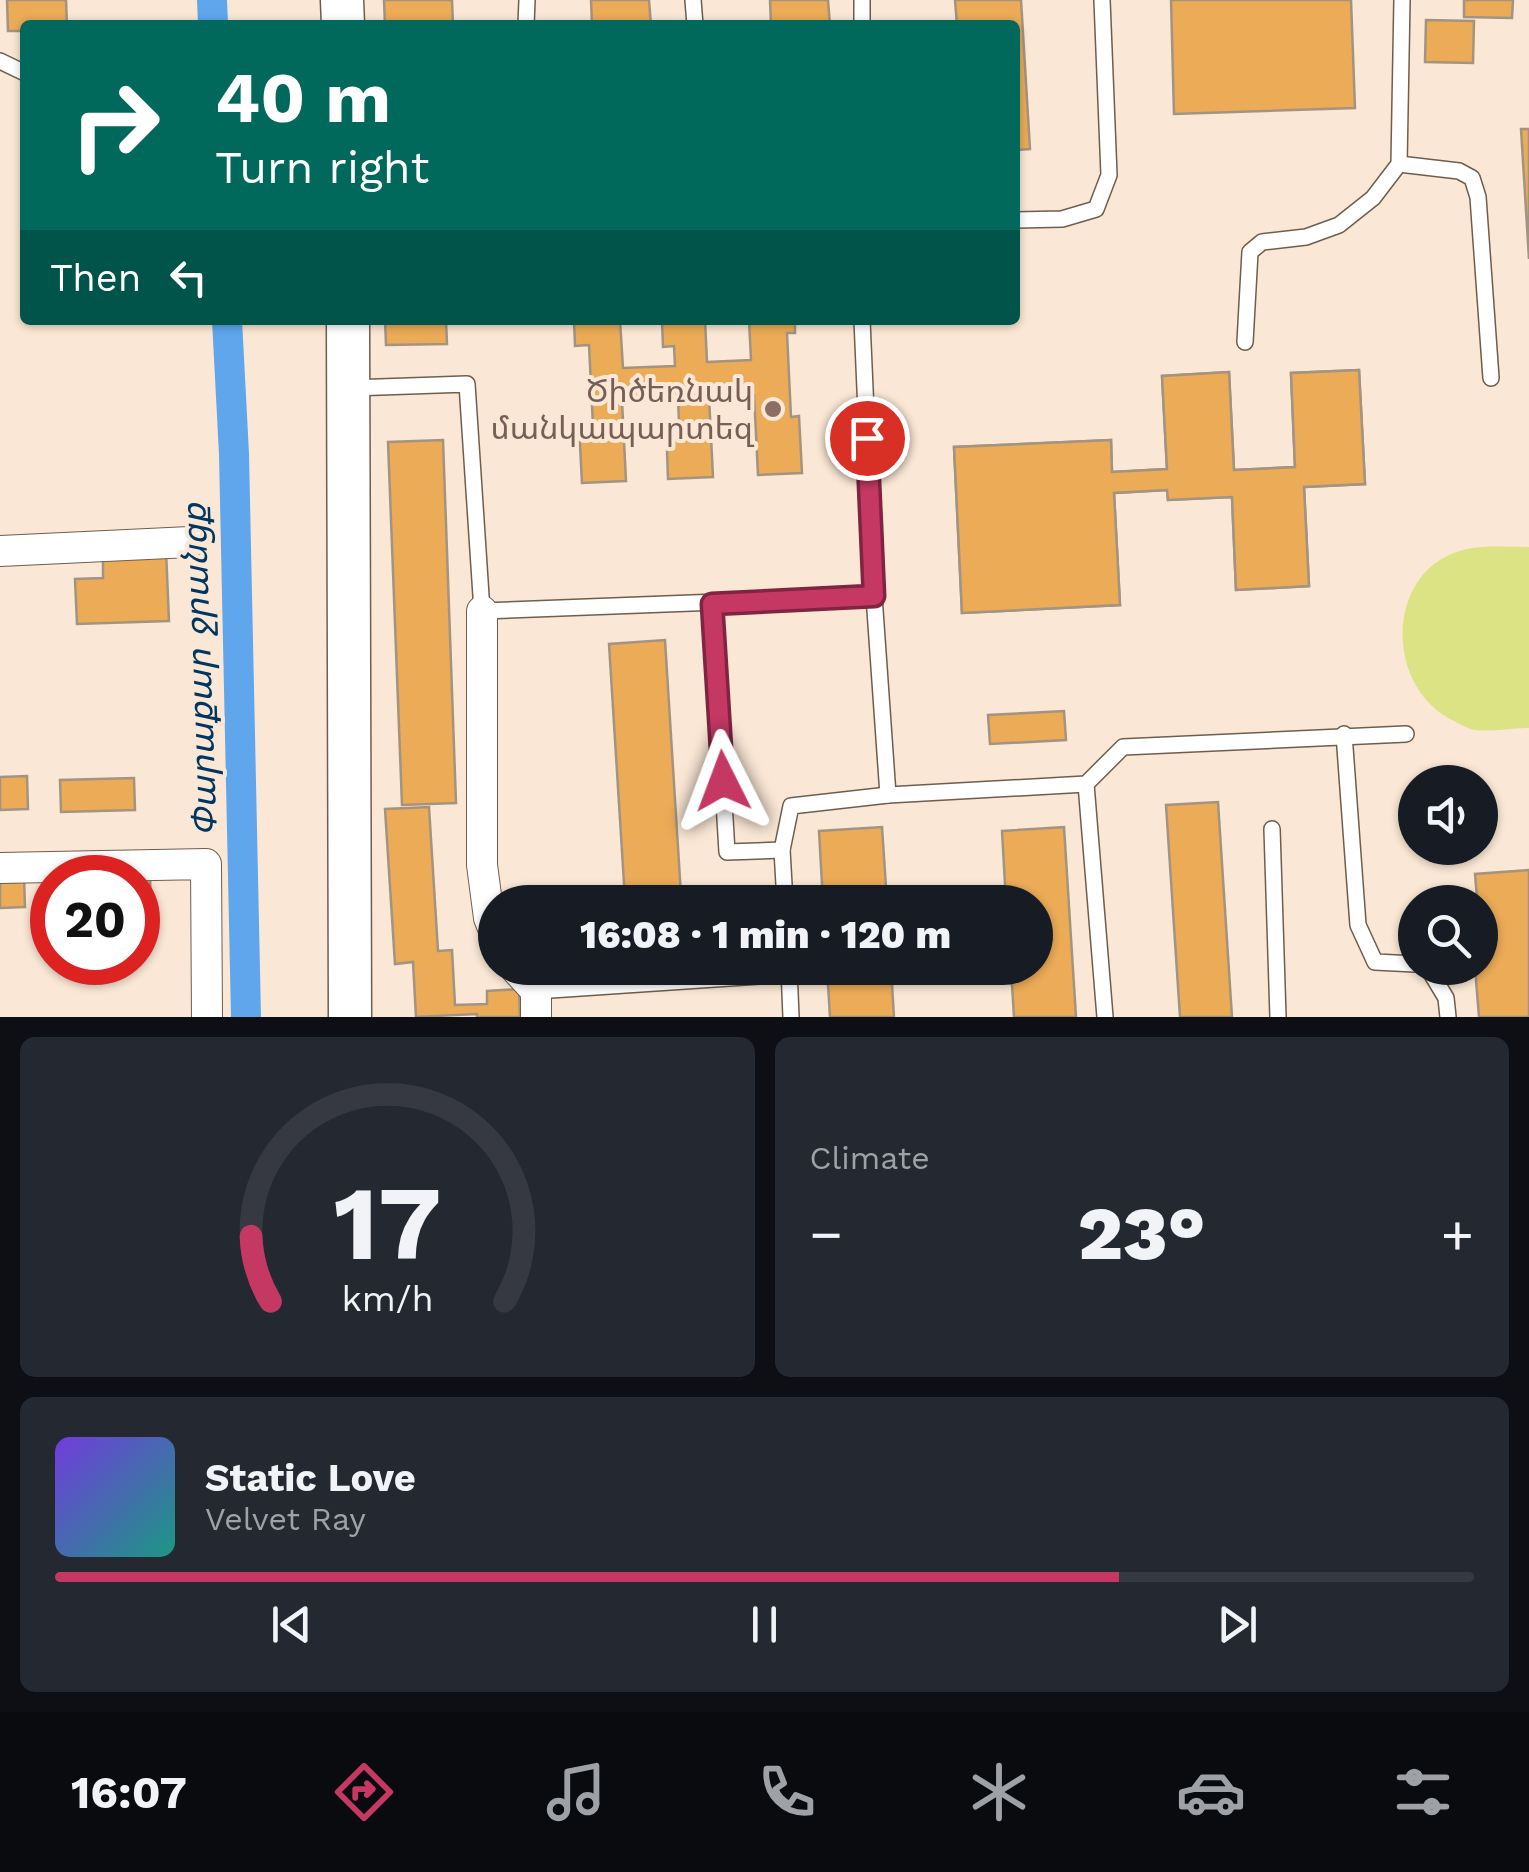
<!DOCTYPE html>
<html lang="en">
<head>
<meta charset="utf-8">
<style>
  :root { --surface:#171b24; --page:#242831; --text:#f1f3f6; --muted:#9ea1a6; --line:#363941; --accent:#c53864 }
  body { margin:0; font-family:"Work Sans","Noto Sans Armenian",sans-serif; background:var(--page); color:var(--text); height:100vh; display:flex; flex-direction:column; font-size:38px; white-space:nowrap }
  * { box-sizing:border-box; margin:0 }
  p { font-size:32px; color:var(--muted) }
  .icon { flex:none; width:55px; height:55px; fill:none; stroke:currentColor; stroke-width:2; stroke-linecap:round; stroke-linejoin:round }
  .map { position:relative; height:1017px; overflow:hidden }
  .drawer { display:flex; flex-direction:column; gap:20px; padding:20px; background:#0d0f14; flex:1 }
  .drawer>* { flex:none }
  .top-card { position:absolute; left:20px; top:20px; width:1000px; height:305px; border-radius:10px; box-shadow:0 2px 8px #0004; background:#00695c; color:#fff; overflow:hidden }
  .fabs { position:absolute; left:1398px; top:765px; display:grid; gap:20px }
  .fabs a { display:grid; place-items:center; width:100px; height:100px; border-radius:50%; background:var(--surface); box-shadow:0 2px 8px #0004; font-size:50px }
  .speed { position:absolute; left:30px; top:855px; display:flex; gap:20px; font-size:50px; font-weight:700; text-align:center }
  .speed>* { display:grid; place-content:center; width:130px; height:130px; border-radius:50%; background:var(--surface); box-shadow:0 2px 8px #0004; line-height:1 }
  .speed .limit { border:15px solid #d22; background:#fff; color:#111 }
  .pin { position:absolute; display:grid; place-items:center; width:85px; height:85px; color:#fff; margin:-42px; border:5px solid #fff; border-radius:50%; box-shadow:0 2px 10px #0007 }
  .me { position:absolute; width:110px; margin:-55px; rotate:357deg; stroke-linejoin:round; filter:drop-shadow(0 0 8px #0008) }
  .turn { display:flex; align-items:center; gap:35px; height:210px; padding:0 30px; font-size:45px }
  .turn .icon { width:130px; height:130px; stroke-width:2.5 }
  .turn b { display:block; font-size:70px; line-height:85px }
  .then { display:flex; align-items:center; height:95px; padding:0 30px; background:#0003; gap:20px; font-size:38px }
  .big { font-size:75px; font-weight:800; line-height:1.1 }
  .drawer .card { flex:1; display:flex; flex-direction:column; justify-content:center; gap:15px; min-width:0; padding:0 35px; border-radius:15px; background:var(--page) }
  .drawer .dial { align-items:center; gap:0 }
  .dial svg { height:260px; overflow:visible; fill:none; stroke:var(--line); stroke-width:7; stroke-linecap:round; text-anchor:middle }
  .dial text { fill:var(--text); stroke:none }
  .song { display:flex; align-items:center; gap:30px }
  .cover { width:120px; height:120px; border-radius:15px; background:linear-gradient(135deg,hsl(260 70% 55%),hsl(170 70% 35%)) }
  .played { height:10px; border-radius:5px; background:linear-gradient(90deg,var(--accent) 75%,var(--line) 75%) }
  .keys { display:flex; justify-content:space-around; direction:ltr }
  .heat { display:flex; justify-content:space-between; align-items:center; font-size:55px; direction:ltr }
  .drawer .tiles { flex:1; display:grid; gap:20px; grid-template-columns:1fr 1fr }
  .card:last-child { grid-column:span 2 }
  .trip { position:absolute; left:478px; top:885px; width:575px; height:100px; border-radius:50px; background:var(--surface); box-shadow:0 2px 8px #0004; font-weight:800; line-height:100px; text-align:center }
  .tab-bar { display:flex; height:160px; justify-content:space-around; align-items:center; background:#090b0e; color:var(--muted) }
  .tab-bar .icon { width:70px; height:70px }
  .tab-bar .selected { color:var(--accent) }
  .tab-bar b { font-size:45px; color:var(--text) }
  .map>svg:first-child { display:block }
</style>
</head>
<body>
<div class="map">
<svg width="1529" height="1017" viewBox="0 0 1529 1017">
  <rect width="100%" height="100%" fill="#fae7d5"/>
  <path fill="#dce385" d="M1529,547V728C1512,728 1492,732 1475,730C1468,729 1460,724 1454,721C1382,687 1385,566 1467,549C1486,545 1509,547 1529,547Z"/>
  <g fill="none" stroke-linecap="round" stroke-linejoin="round">
    <g stroke="#5fa6ec" stroke-width="30">
      <polyline points="212,0 213,25"/>
      <polyline points="227,320 234,454 246,1017"/>
    </g>
  </g>
  <g fill="#ebab57" stroke="#a39481" stroke-width="2.5" fill-rule="evenodd">
    <polygon points="7,0 66,0 67,25 25,25 25,31 8,31"/>
    <polygon points="384,0 452,0 453,25 385,25"/>
    <polygon points="591,0 649,0 651,25 592,25"/>
    <polygon points="770,0 828,0 830,25 771,25"/>
    <polygon points="955,0 1021,0 1030,149 1015,150 1015,25 957,25"/>
    <polygon points="1171,0 1351,0 1355,108 1174,114"/>
    <polygon points="1464,0 1513,0 1512,18 1464,17"/>
    <polygon points="1426,20 1474,21 1473,63 1425,62"/>
    <polygon points="1521,129 1529,129 1529,259"/>
    <polygon points="385,320 446,320 447,344 386,345"/>
    <polygon points="574,320 620,320 623,368 675,366 674,346 663,347 662,320 705,320 707,362 751,360 749,320 795,320 795,333 787,333 791,417 799,416 802,473 758,475 754,395 709,397 713,477 668,479 666,423 679,422 678,399 622,401 626,481 582,483 579,426 593,426 589,345 575,346"/>
    <path d="M1359,370L1365,484L1304,487L1309,586L1236,590L1232,497L1168,500L1167,490L1114,493L1120,605L962,613L954,447L1111,440L1112,472L1167,469L1162,376L1229,372L1234,470L1295,467L1291,373ZM1059,501L1062,553L1016,555L1014,503Z"/>
    <polygon points="1359,370 1365,484 1304,487 1309,586 1236,590 1232,497 1168,500 1167,490 1114,493 1120,605 962,613 954,447 1111,440 1112,472 1167,469 1162,376 1229,372 1234,470 1295,467 1291,373"/>
    <polygon points="443,440 456,803 402,805 388,442"/>
    <polygon points="166,550 169,621 77,624 75,579 103,578 103,553"/>
    <polygon points="665,640 681,895 625,899 609,644"/>
    <polygon points="1064,711 1066,740 990,744 988,715"/>
    <polygon points="27,776 28,809 0,810 0,777"/>
    <polygon points="134,778 135,810 61,812 60,780"/>
    <polygon points="1218,802 1232,1017 1180,1017 1166,805"/>
    <polygon points="429,807 438,951 452,950 455,1005 487,1004 487,991 519,989 520,1017 477,1017 477,1014 416,1017 413,962 395,964 385,809"/>
    <polygon points="882,827 887,902 823,902 819,831"/>
    <polygon points="1064,827 1076,1017 1014,1017 1011,968 1035,968 1035,902 1006,902 1002,831"/>
    <polygon points="1529,870 1529,1017 1479,1017 1475,968 1480,968 1480,902 1470,902 1470,898 1477,898 1475,874"/>
    <polygon points="24,875 25,907 0,908 0,876"/>
    <polygon points="150,876 151,908 138,908 138,878"/>
    <polygon points="827,968 891,968 894,1017 830,1017"/>
  </g>
  <g fill="none" stroke-linecap="round" stroke-linejoin="round">
    <defs>
      <g id="lane">
        <polyline points="693,0 695,25"/>
        <polyline points="526,25 527,0"/>
        <polyline points="862,25 862,0"/>
        <polyline points="0,61 25,73"/>
        <polyline points="1399,164 1459,171 1472,178 1478,197 1491,378"/>
        <polyline points="1015,220 1062,219 1096,209 1109,175 1102,0"/>
        <polyline points="862,320 874,596 888,795"/>
        <polyline points="1245,342 1250,252 1262,242 1306,237 1339,225 1373,198 1399,164 1402,0"/>
        <polyline points="351,388 467,384 482,611 874,596"/>
        <polyline points="712,603 727,852 782,850"/>
        <polyline points="1344,734 1358,925 1375,962 1415,964"/>
        <polyline points="1086,784 1105,1017"/>
        <polyline points="1272,829 1278,1017"/>
        <polyline points="785,902 782,850 791,806 888,795 1086,784 1123,747 1406,734"/>
        <polyline points="789,968 791,1017"/>
        <polyline points="1428,968 1446,998 1448,1017"/>
        <polyline points="536,991 789,974"/>
      </g>
      <g id="street">
        <polyline points="0,551 190,542"/>
        <polyline points="482,611 482,865 489,918 495,933"/>
        <polyline points="0,868 206,864 207,1017"/>
        <polyline points="515,968 536,991 536,1017"/>
      </g>
      <g id="secondary">
        <polyline points="342,0 343,25"/>
        <polyline points="348,320 350,1017"/>
      </g>
    </defs>
    <use href="#lane" stroke="#6e5e4e" stroke-width="18"/>
    <use href="#street" stroke="#6e5e4e" stroke-width="32"/>
    <use href="#secondary" stroke="#6e5e4e" stroke-width="45"/>
    <use href="#lane" stroke="#fff" stroke-width="15"/>
    <use href="#street" stroke="#fff" stroke-width="30"/>
    <use href="#secondary" stroke="#fff" stroke-width="42"/>
  </g>
  <g fill="none" stroke-linecap="round" stroke-linejoin="round">
    <defs>
      <polyline id="route" points="723,781 712,604 874,596 867,438"/>
    </defs>
    <use href="#route" stroke="#802441" stroke-width="25"/>
    <use href="#route" stroke="#c53864" stroke-width="18"/>
  </g>
  <circle fill="#8d6e63" stroke="#fae7d5" stroke-width="4" cx="773" cy="409" r="10"/>
  <g text-anchor="middle" dominant-baseline="central" stroke-width="8" stroke-linejoin="round" paint-order="stroke">
    <g font-size="32" fill="#785e54" stroke="#fae7d5" text-anchor="end">
      <text x="753" y="391">Ծիծեռնակ<tspan x="753" dy="37">մանկապարտեզ</tspan></text>
    </g>
    <g font-size="35" font-style="italic" fill="#003662" stroke="#fae7d5">
      <text transform="translate(199 670) rotate(-92)">Փարաքար ջրանցք</text>
    </g>
  </g>
</svg>
<div class="fabs">
<a><svg class="icon" aria-label="sound" viewBox="0 0 24 24"><path d="M4 9h4l5-4v14l-5-4H4zM17 9q2 3 0 6"/></svg></a>
<a><svg class="icon" aria-label="search" viewBox="0 0 24 24"><circle cx="10" cy="10" r="6"/><path d="M15 15l6 6"/></svg></a>
</div>
<div class="speed"><div class="limit">20</div></div>
<div class="pin" style="left:867px;top:438px;background:#d93025"><svg class="icon" aria-label="arrive" viewBox="0 0 24 24"><path d="M6 21V4h12l-3 4 3 4H6"/></svg></div>
<svg class="me" style="left:723px;top:781px" viewBox="-20 -20 40 40"><path d="M0-17L14 15 0 8-14 15z" fill="#c53864" stroke="#fff" stroke-width="4"/></svg>
<div class="trip">16:08 · 1 min · 120 m</div>
<div class="top-card">
<div class="turn"><svg class="icon" aria-label="right" viewBox="0 0 24 24"><path d="M7 20v-9h11M14 6l5 5-5 5"/></svg><div><b>40 m</b>Turn right</div></div>
<div class="then">Then<svg class="icon" aria-label="left" viewBox="0 0 24 24"><path d="M17 20v-9H6M10 6l-5 5 5 5"/></svg></div>
</div>
</div>
<section class="drawer">
<div class="tiles">
<div class="card dial"><svg viewBox="0 0 100 80">
<path d="M14 69A42 42 0 1 1 86 69"/>
<path d="M14 69A42 42 0 0 1 8 49" stroke="#c53864"/>
<text x="50" y="56" font-size="32" font-weight="700">17</text>
<text x="50" y="72" font-size="11">km/h</text>
</svg></div>
<div class="card"><p>Climate</p>
<div class="heat"><a>−</a><b class="big">23°</b><a>+</a></div>
</div>
<div class="card">
<div class="song"><i class="cover"></i><div><b>Static Love</b><p>Velvet Ray</p></div></div>
<div class="played"></div>
<div class="keys"><svg class="icon" aria-label="previous" viewBox="0 0 24 24"><path d="M18 5L8 12l10 7zM5 5v14"/></svg><svg class="icon" aria-label="pause" viewBox="0 0 24 24"><path d="M8 5v14M16 5v14"/></svg><svg class="icon" aria-label="next" viewBox="0 0 24 24"><path d="M6 5l10 7-10 7zM19 5v14"/></svg></div>
</div>
</div>
</section>
<nav class="tab-bar">
<b>16:07</b>
<svg class="icon selected" aria-label="directions" viewBox="0 0 24 24"><path d="M12 3l9 9-9 9-9-9zM9 14v-3h6M13 9l2 2-2 2"/></svg>
<svg class="icon" aria-label="music" viewBox="0 0 24 24"><path d="M9 18V5l10-2v13"/><circle cx="6" cy="18" r="3"/><circle cx="16" cy="16" r="3"/></svg>
<svg class="icon" aria-label="phone" viewBox="0 0 24 24"><path d="M5 4h4l2 5-3 2q2 4 5 5l2-3 5 2v4C11 20 4 13 5 4z"/></svg>
<svg class="icon" aria-label="climate" viewBox="0 0 24 24"><path d="M12 3v18M4 7l16 10M4 17L20 7"/></svg>
<svg class="icon" aria-label="car" viewBox="0 0 24 24"><path d="M5 17H2v-5l4-1 3-4h7l3 4 3 1v5h-3M9 17h6M6 11h13"/><circle cx="7" cy="17" r="2"/><circle cx="17" cy="17" r="2"/></svg>
<svg class="icon" aria-label="filters" viewBox="0 0 24 24"><path d="M4 7h16M4 17h16"/><circle cx="9" cy="7" r="2"/><circle cx="15" cy="17" r="2"/></svg>
</nav>
</body>
</html>
